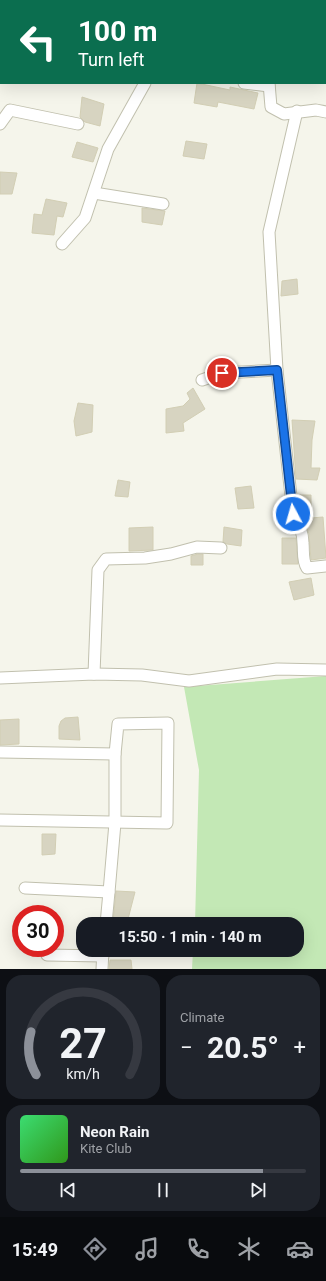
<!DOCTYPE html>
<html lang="en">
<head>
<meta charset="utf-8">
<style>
  :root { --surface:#171b24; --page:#20242c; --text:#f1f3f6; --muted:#9ea1a6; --line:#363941; --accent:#8c9099 }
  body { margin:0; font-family:Roboto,sans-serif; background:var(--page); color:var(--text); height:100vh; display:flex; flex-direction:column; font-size:15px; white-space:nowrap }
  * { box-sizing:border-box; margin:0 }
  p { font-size:13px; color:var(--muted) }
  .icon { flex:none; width:22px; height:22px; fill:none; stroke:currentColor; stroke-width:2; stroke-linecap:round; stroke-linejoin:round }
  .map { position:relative; height:969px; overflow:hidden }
  .side { display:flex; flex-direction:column; gap:6px; padding:6px; background:#0d0f14; flex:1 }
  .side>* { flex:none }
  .guide { position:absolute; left:0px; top:0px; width:326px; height:84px; box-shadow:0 4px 16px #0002; background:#0b6e4f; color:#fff; overflow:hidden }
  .speed { position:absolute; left:12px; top:905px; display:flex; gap:8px; font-size:20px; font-weight:700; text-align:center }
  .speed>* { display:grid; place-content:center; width:52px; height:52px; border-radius:50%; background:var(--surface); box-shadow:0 4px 16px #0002; line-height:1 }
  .speed .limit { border:6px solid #d22; background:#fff; color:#111 }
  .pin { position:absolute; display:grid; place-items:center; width:34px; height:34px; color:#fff; margin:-17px; border:2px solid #fff; border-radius:50%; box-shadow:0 1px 4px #0007 }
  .me { position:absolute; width:44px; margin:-22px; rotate:354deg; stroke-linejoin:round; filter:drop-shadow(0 0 3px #0008) }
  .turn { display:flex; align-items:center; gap:14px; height:84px; padding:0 12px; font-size:18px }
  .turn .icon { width:52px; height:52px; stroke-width:2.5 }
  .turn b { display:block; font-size:28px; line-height:34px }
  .big { font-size:30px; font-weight:700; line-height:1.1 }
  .side .card { flex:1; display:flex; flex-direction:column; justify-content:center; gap:6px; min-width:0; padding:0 14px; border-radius:16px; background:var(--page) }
  .side .dial { align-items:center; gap:0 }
  .dial svg { height:104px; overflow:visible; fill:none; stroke:var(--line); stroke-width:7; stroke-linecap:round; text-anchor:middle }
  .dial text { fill:var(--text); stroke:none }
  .song { display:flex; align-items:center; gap:12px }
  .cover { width:48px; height:48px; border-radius:6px; background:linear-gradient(135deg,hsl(140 70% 55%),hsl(110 70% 35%)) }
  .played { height:4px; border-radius:2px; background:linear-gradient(90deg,var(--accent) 85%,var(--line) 85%) }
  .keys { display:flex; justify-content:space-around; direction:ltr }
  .heat { display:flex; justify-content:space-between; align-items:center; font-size:22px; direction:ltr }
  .side .tiles { flex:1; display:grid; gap:6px; grid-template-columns:1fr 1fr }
  .card:last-child { grid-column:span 2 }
  .trip { position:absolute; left:76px; top:917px; width:228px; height:40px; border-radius:16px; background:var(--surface); box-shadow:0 4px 16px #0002; font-weight:700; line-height:40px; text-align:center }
  .tab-bar { display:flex; height:64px; justify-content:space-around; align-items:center; background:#090b0e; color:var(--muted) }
  .tab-bar .icon { width:28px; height:28px }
  .tab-bar .selected { color:var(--accent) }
  .tab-bar b { font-size:18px; color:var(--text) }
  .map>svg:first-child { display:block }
</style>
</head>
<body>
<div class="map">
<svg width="326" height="969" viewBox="0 0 326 969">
  <rect width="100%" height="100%" fill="#f5f5eb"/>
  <polygon fill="#c3e8b5" points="326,676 326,969 192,969 193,950 297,950 297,924 195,924 199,770 184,687"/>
  <g fill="#d7d4c1" stroke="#d2ceb4">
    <polygon points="197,83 230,90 230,87 258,93 254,109 218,102 217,107 194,103"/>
    <polygon points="82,97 104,104 100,126 85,122 80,117"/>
    <polygon points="186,141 207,144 204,159 183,156"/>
    <polygon points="77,142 98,148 93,162 72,157"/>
    <polygon points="0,172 17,173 12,194 0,194"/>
    <polygon points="46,199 67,203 63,217 57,216 54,235 32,233 34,214 42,215"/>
    <polygon points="142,208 165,211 162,225 142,222"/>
    <polygon points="297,279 298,294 281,296 282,281"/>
    <polygon points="193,388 205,409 183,423 184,431 166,433 166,409 183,406 190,399 187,393"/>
    <polygon points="78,403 93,405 92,432 76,436 74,421"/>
    <polygon points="292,420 315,421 312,440 311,468 320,468 317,480 296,479"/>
    <polygon points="118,480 130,482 128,497 115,496"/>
    <polygon points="251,486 254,508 238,509 235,488"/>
    <polygon points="298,495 311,495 311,518 323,517 326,558 311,560 309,534 304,519 304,510 300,510"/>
    <polygon points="153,527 153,550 129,551 129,528"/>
    <polygon points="224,527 242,530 241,546 227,544 223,542"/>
    <polygon points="282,538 296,538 298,564 282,564"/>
    <polygon points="198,554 203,554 203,565 191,565 191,556"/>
    <polygon points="311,578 314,595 294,600 289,582"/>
    <polygon points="78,717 80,740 59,739 59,726 61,721 65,718"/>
    <polygon points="19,719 19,744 0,745 0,720"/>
    <polygon points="42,834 56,834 55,854 42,855"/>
    <polygon points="116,891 135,892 128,919 122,918 121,923 113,922"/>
    <polygon points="110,960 131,960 132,969 109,969"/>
  </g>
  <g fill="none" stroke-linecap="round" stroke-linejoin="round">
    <defs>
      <g id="minor">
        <polyline points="63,1 63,0"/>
        <polyline points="180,1 181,0"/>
        <polyline points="244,83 269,86"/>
        <polyline points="269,83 271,107 284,114 316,110 326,112"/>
        <path d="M297,111L269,232L277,370L293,514C299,523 303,532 303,543C304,552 302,560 307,568L326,566"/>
        <polyline points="0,124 10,110 78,124"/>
        <polyline points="94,193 163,204"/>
        <polyline points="62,244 85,218 108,149 145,83"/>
        <polyline points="202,380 222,373 277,370"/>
        <polyline points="94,674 98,570 106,559 145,558 171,554 197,547 221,548"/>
        <polyline points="0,678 94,674 142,675 189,681 277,669 326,670"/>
        <polyline points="0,752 115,754 118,724 168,723 167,823 0,820"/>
        <polyline points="25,888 109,892 115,823 115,754"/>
        <polyline points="106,924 109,892"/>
        <polyline points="47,955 103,956"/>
        <polyline points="102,969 103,951"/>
      </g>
    </defs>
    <use href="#minor" stroke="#c1c0ae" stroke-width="13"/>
    <use href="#minor" stroke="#fff" stroke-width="11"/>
  </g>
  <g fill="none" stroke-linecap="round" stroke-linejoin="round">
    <defs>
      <polyline id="route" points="222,373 277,370 293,514"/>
    </defs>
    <use href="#route" stroke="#114b97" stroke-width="10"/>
    <use href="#route" stroke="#1a73e8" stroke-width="7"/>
  </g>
</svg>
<div class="speed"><div class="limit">30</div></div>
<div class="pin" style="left:222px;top:373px;background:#d93025"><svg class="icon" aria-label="arrive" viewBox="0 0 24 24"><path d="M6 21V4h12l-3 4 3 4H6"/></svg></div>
<svg class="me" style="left:293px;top:514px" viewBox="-20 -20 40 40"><circle r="17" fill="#1a73e8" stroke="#fff" stroke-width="3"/><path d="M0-11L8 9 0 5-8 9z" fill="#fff"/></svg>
<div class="trip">15:50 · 1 min · 140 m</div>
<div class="guide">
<div class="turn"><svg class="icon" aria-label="left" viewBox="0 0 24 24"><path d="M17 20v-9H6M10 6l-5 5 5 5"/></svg><div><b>100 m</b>Turn left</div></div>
</div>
</div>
<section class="side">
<div class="tiles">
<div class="card dial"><svg viewBox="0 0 100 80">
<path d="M14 69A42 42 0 1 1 86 69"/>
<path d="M14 69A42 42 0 0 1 10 36" stroke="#8c9099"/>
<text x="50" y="56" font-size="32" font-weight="700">27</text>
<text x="50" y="72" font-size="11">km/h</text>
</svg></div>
<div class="card"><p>Climate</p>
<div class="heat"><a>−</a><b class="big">20.5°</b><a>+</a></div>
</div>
<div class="card">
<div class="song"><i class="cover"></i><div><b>Neon Rain</b><p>Kite Club</p></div></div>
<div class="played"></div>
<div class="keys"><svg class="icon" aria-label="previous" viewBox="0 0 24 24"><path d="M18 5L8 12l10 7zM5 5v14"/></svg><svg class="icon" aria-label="pause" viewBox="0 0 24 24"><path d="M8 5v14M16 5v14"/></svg><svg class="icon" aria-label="next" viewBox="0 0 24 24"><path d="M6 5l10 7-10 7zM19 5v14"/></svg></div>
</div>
</div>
</section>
<nav class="tab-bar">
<b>15:49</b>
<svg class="icon selected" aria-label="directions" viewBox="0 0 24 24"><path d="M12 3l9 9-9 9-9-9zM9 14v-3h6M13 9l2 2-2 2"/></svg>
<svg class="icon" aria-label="music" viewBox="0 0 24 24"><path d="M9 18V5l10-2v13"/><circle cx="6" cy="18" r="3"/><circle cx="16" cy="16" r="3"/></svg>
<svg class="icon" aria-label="phone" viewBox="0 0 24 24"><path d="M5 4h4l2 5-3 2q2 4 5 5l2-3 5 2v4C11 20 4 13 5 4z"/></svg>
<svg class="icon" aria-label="climate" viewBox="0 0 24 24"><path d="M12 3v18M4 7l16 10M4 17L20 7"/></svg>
<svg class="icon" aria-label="car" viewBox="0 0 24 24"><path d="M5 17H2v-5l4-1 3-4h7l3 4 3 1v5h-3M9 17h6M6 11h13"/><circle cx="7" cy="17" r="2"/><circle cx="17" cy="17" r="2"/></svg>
</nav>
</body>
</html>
